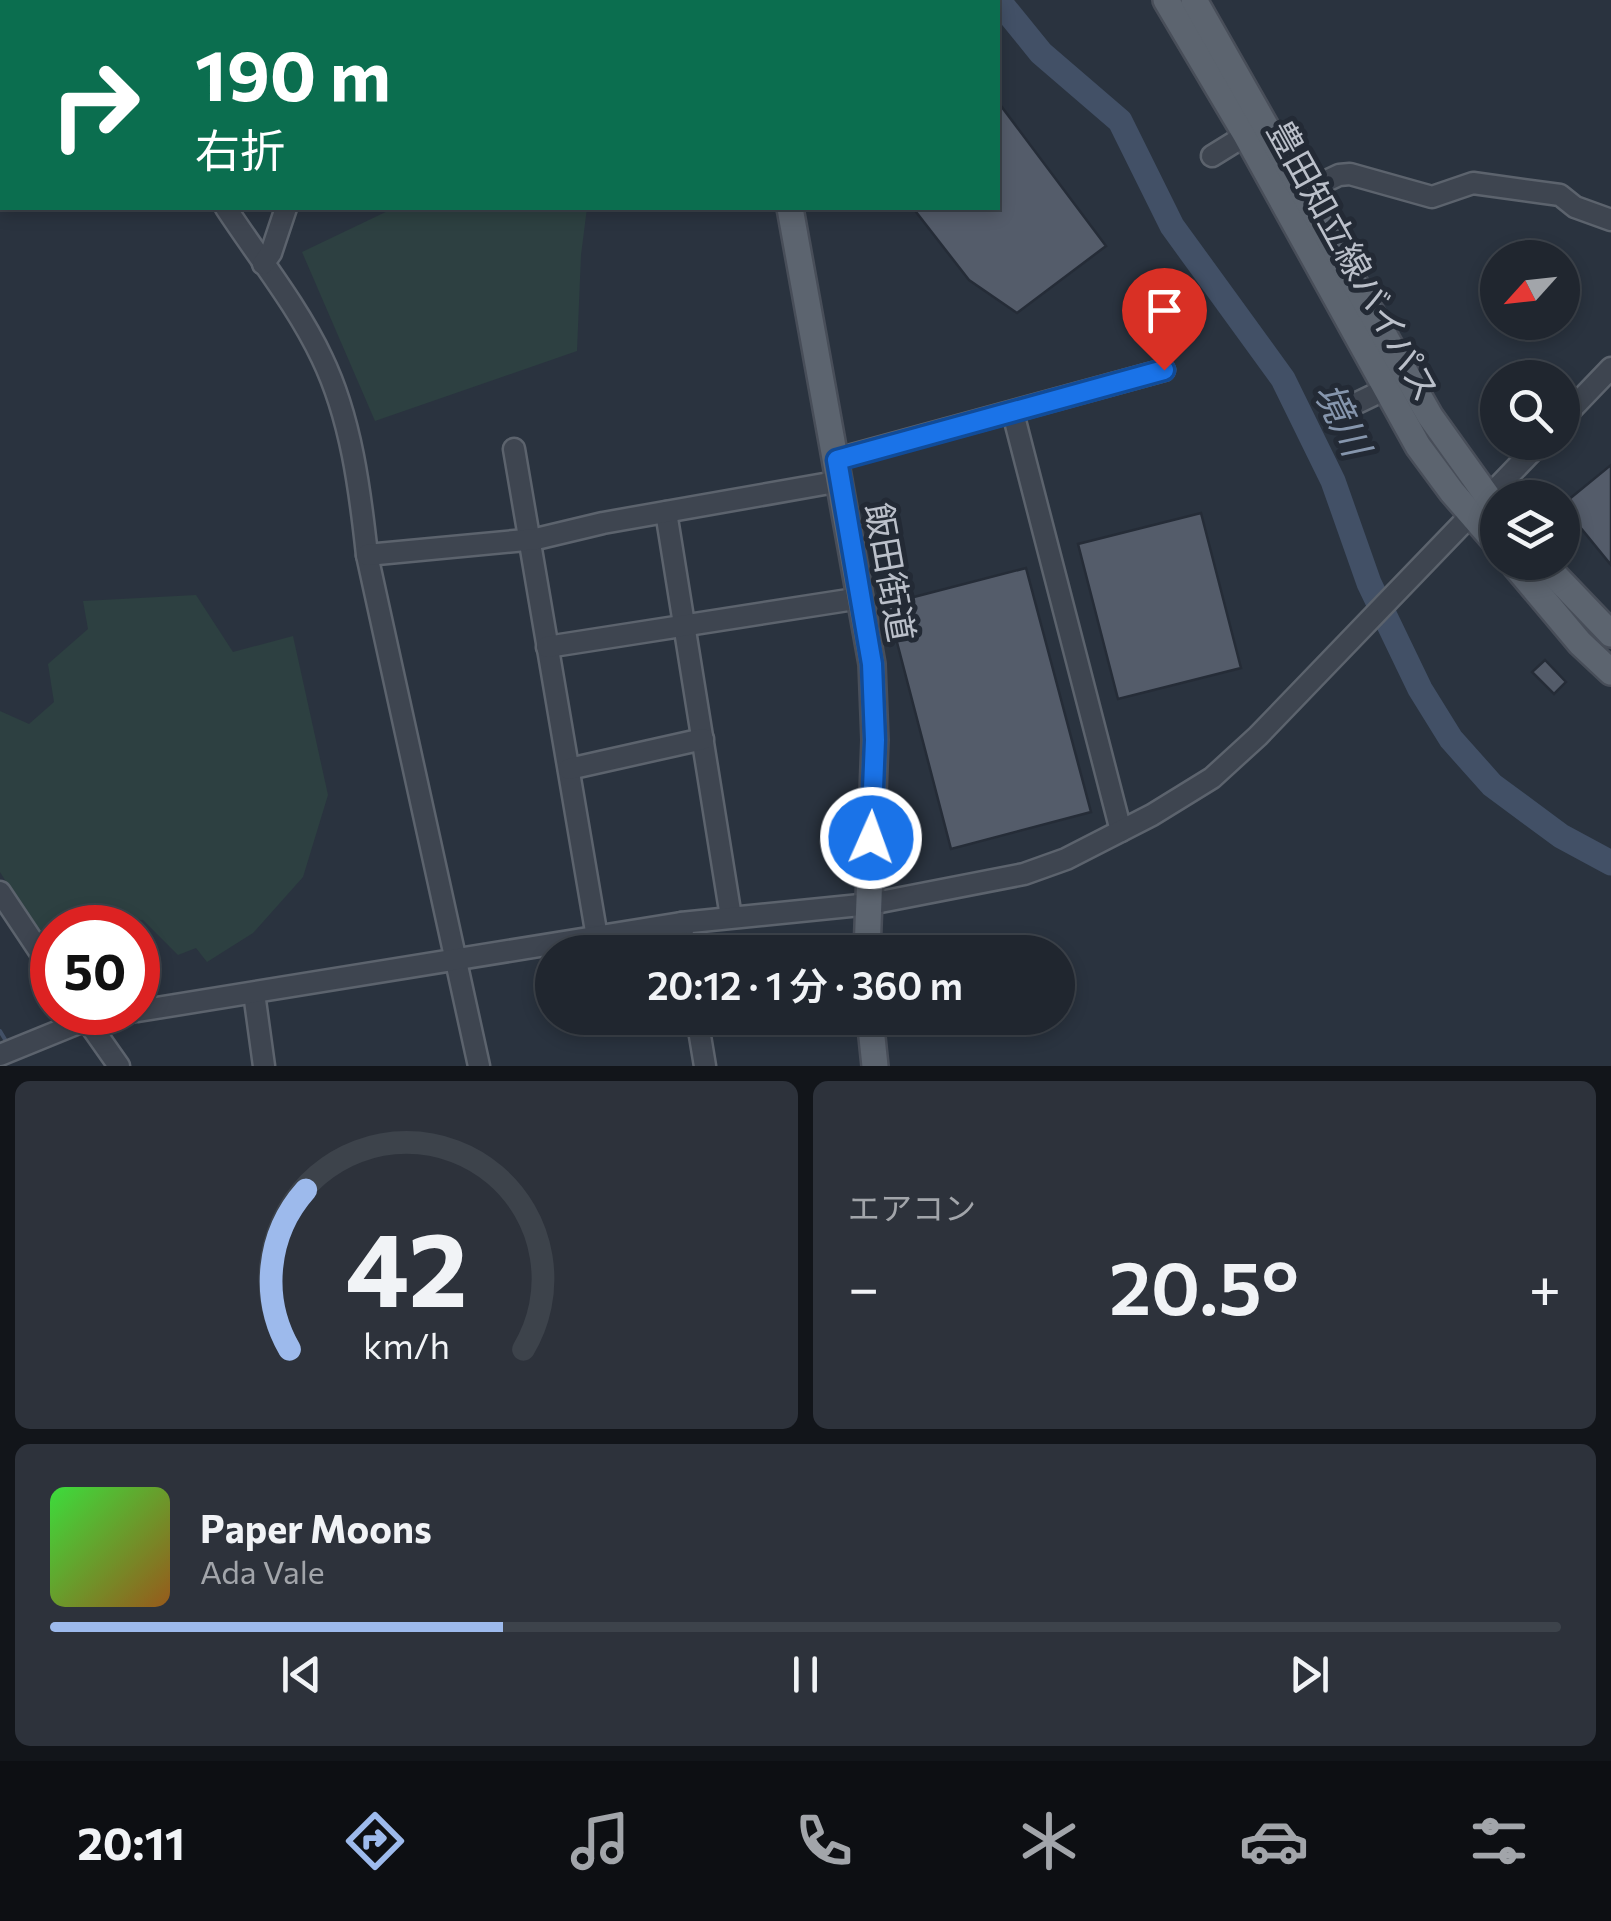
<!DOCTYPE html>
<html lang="ja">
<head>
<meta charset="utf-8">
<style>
  :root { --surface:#20262f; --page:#2d323b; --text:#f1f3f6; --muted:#a2a5aa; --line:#3d434b; --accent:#9dbaec }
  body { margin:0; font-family:Commissioner,"Noto Sans JP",sans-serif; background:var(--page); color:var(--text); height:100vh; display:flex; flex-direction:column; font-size:38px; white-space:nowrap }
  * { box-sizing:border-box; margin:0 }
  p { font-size:32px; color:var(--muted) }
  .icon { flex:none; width:55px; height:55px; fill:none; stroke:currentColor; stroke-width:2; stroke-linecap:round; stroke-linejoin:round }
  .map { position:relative; height:1066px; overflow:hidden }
  .panel { display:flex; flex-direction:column; gap:15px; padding:15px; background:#12151a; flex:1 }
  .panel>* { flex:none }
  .banner { position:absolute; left:0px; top:0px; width:1000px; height:210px; box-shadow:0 5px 15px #0003,0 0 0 2px var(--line); background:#0b6e4f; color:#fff; overflow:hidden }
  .needle { width:65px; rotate:243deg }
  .fabs { position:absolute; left:1480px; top:240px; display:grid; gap:20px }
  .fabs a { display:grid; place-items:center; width:100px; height:100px; border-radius:50%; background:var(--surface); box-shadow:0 5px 15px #0003,0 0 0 2px var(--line); font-size:50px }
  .speed { position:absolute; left:30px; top:905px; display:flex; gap:20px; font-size:50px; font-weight:700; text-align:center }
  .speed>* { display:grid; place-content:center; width:130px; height:130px; border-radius:50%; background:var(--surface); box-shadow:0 5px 15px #0003,0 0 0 2px var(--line); line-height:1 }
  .speed .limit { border:15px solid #d22; background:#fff; color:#111 }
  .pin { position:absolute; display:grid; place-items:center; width:85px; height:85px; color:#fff; margin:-102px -42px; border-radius:50% 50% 50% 0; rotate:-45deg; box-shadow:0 0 10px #0007 }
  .pin .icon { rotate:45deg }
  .me { position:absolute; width:110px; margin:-55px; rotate:2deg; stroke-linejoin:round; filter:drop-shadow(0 0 8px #0008) }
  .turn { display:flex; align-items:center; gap:35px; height:210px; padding:0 30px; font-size:45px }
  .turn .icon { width:130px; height:130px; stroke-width:2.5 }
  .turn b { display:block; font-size:70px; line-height:85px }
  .big { font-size:75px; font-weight:600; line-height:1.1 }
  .panel .tile { flex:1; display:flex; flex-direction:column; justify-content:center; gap:15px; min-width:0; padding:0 35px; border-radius:15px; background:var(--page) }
  .panel .dial { align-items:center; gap:0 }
  .dial svg { height:260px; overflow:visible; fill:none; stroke:var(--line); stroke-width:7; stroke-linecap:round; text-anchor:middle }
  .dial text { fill:var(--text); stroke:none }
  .song { display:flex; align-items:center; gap:30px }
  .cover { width:120px; height:120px; border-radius:15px; background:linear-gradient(135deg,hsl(120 70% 55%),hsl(30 70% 35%)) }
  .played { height:10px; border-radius:5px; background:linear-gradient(90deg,var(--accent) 30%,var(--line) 30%) }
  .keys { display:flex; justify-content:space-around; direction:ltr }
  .heat { display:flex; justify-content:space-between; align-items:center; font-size:55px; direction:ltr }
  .panel .tiles { flex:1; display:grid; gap:15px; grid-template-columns:1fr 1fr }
  .tile:last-child { grid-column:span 2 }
  .trip { position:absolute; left:535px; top:935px; width:540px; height:100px; border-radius:50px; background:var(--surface); box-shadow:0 5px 15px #0003,0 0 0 2px var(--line); font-weight:600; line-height:100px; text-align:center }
  .menu { display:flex; height:160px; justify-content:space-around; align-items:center; background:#0d0f13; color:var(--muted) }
  .menu .icon { width:70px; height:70px }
  .menu .on { color:var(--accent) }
  .menu b { font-size:45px; color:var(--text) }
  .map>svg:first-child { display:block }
</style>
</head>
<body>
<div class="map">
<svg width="1611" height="1066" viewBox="0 0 1611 1066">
  <rect width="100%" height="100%" fill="#2a333f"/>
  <g fill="#2d4041">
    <polygon points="394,208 587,208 581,255 577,351 375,421 302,252"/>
    <polygon points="196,595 233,652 293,636 328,795 303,877 253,933 207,962 196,948 178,955 143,920 67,917 40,936 0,872 0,711 29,724 54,702 48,664 88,629 83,601"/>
  </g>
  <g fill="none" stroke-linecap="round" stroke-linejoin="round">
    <polyline stroke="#425066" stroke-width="4" points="0,1031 6,1041"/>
    <polyline stroke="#425066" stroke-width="25" points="998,0 1041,53 1120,121 1172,226 1283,379 1333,481 1369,583 1420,689 1451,739 1492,785 1561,836 1611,863"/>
  </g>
  <g fill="#545c6a" stroke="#252c37" stroke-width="2.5">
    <polygon points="998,102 1106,246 1017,313 969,280 913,208 998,208"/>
    <polygon points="1611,465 1611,565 1562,505"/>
    <polygon points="1201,513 1241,668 1118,699 1078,544"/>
    <polygon points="1026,568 1091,812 951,849 887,604"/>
    <polygon points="1545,660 1566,682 1554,694 1532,672"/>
  </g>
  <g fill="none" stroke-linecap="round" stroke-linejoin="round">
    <defs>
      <g id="minor">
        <polyline points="90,0 92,2"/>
        <polyline points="320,0 325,2"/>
        <polyline points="350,2 351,0"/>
        <polyline points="1212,156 1246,135"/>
        <polyline points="1305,191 1339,175 1350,174 1432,197 1473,183 1560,195 1575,207 1611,220"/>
        <path d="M226,208C258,257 297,305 322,358C351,418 360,490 367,555L479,1066"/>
        <polyline points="263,264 271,253 286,208"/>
        <polyline points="1357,403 1386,389"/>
        <polyline points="1013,413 1121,831"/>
        <polyline points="1562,419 1611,368"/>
        <polyline points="514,449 597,937"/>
        <polyline points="837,459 1164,370"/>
        <polyline points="666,512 731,917"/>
        <polyline points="367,555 536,539 603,523 841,481"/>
        <polyline points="547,647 861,598"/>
        <polyline points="569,769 703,739"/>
        <polyline points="0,892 52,970"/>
        <polyline points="681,923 686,952"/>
        <polyline points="254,993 264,1066"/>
        <polyline points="138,1011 681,923 870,904 1024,874 1066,859 1152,815 1212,778 1258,736 1541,442"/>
        <polyline points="81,1012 119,1066"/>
        <polyline points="697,1018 705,1066"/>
        <polyline points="0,1055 86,1020 131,1012"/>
      </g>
      <g id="major">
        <polyline points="755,0 755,2"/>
        <polyline points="1166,0 1246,135 1418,446 1452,492 1498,545"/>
        <polyline points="1194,0 1430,416 1498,511"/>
        <polyline points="790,208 872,664 875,740 867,952"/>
        <polyline points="1512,562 1580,643 1611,672"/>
        <polyline points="1542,562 1611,634"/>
        <polyline points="870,1018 875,1066"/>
      </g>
    </defs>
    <use href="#minor" stroke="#5c636d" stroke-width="25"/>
    <use href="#major" stroke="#484e59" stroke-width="30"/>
    <use href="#minor" stroke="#3e4550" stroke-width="20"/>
    <use href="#major" stroke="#5c646f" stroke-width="25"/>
  </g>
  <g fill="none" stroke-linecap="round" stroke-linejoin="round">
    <defs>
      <polyline id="route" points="871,838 875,740 872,664 837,460 1164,370"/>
    </defs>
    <use href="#route" stroke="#114b97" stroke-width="25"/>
    <use href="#route" stroke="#1a73e8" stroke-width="18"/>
  </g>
  <g text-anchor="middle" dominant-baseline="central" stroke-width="10" stroke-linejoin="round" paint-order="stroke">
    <g font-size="35" fill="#bbc0ca" stroke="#232a35">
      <text transform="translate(1355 260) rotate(61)">豊田知立線バイパス</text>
      <text transform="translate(892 572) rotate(80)">飯田街道</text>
    </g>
    <g font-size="38" font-style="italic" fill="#8696ad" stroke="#232a35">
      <text transform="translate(1344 418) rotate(64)">境川</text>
    </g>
  </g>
</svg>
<div class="fabs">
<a><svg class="needle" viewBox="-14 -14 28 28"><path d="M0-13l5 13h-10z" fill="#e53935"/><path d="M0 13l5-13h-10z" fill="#a2a5aa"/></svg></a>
<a><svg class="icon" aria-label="search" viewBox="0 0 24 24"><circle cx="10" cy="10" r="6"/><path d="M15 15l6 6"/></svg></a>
<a><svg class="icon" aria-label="layers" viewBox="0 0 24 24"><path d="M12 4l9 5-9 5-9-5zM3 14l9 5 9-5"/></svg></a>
</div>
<div class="speed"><div class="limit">50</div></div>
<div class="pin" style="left:1164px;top:370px;background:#d93025"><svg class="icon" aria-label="arrive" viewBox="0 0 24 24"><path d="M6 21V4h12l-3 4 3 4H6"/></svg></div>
<svg class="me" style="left:871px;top:838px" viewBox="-20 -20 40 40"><circle r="17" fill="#1a73e8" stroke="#fff" stroke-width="3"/><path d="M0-11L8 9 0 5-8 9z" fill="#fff"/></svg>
<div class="trip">20:12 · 1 分 · 360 m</div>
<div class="banner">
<div class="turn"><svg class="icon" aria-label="right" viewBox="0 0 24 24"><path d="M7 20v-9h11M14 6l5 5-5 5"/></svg><div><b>190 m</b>右折</div></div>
</div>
</div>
<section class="panel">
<div class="tiles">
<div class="tile dial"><svg viewBox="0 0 100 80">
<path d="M14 69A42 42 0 1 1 86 69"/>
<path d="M14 69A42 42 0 0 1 19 20" stroke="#9dbaec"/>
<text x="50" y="56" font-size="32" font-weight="700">42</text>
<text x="50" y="72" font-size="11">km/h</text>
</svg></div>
<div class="tile"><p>エアコン</p>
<div class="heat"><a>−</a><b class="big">20.5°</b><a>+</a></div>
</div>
<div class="tile">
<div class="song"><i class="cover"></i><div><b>Paper Moons</b><p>Ada Vale</p></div></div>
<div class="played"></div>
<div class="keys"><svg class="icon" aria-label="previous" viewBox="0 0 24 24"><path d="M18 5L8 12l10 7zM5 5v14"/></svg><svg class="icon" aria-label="pause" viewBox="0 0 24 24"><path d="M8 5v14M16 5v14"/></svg><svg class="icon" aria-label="next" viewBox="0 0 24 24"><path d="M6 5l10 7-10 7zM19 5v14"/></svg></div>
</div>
</div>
</section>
<nav class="menu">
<b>20:11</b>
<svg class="icon on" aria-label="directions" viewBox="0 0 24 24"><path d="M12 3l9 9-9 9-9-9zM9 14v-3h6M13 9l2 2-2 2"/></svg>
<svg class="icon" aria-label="music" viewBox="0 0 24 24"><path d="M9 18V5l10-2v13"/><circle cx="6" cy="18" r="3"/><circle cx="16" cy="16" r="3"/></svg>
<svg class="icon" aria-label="phone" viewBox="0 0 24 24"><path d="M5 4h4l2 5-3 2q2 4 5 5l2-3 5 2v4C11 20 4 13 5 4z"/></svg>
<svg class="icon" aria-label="climate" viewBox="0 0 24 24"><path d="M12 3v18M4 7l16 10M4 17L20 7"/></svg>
<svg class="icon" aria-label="car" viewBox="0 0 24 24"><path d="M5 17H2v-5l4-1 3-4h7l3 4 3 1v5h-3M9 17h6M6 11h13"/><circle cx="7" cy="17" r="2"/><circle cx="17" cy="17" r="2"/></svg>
<svg class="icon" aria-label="filters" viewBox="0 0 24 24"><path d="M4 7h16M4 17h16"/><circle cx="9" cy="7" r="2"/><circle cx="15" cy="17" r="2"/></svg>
</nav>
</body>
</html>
